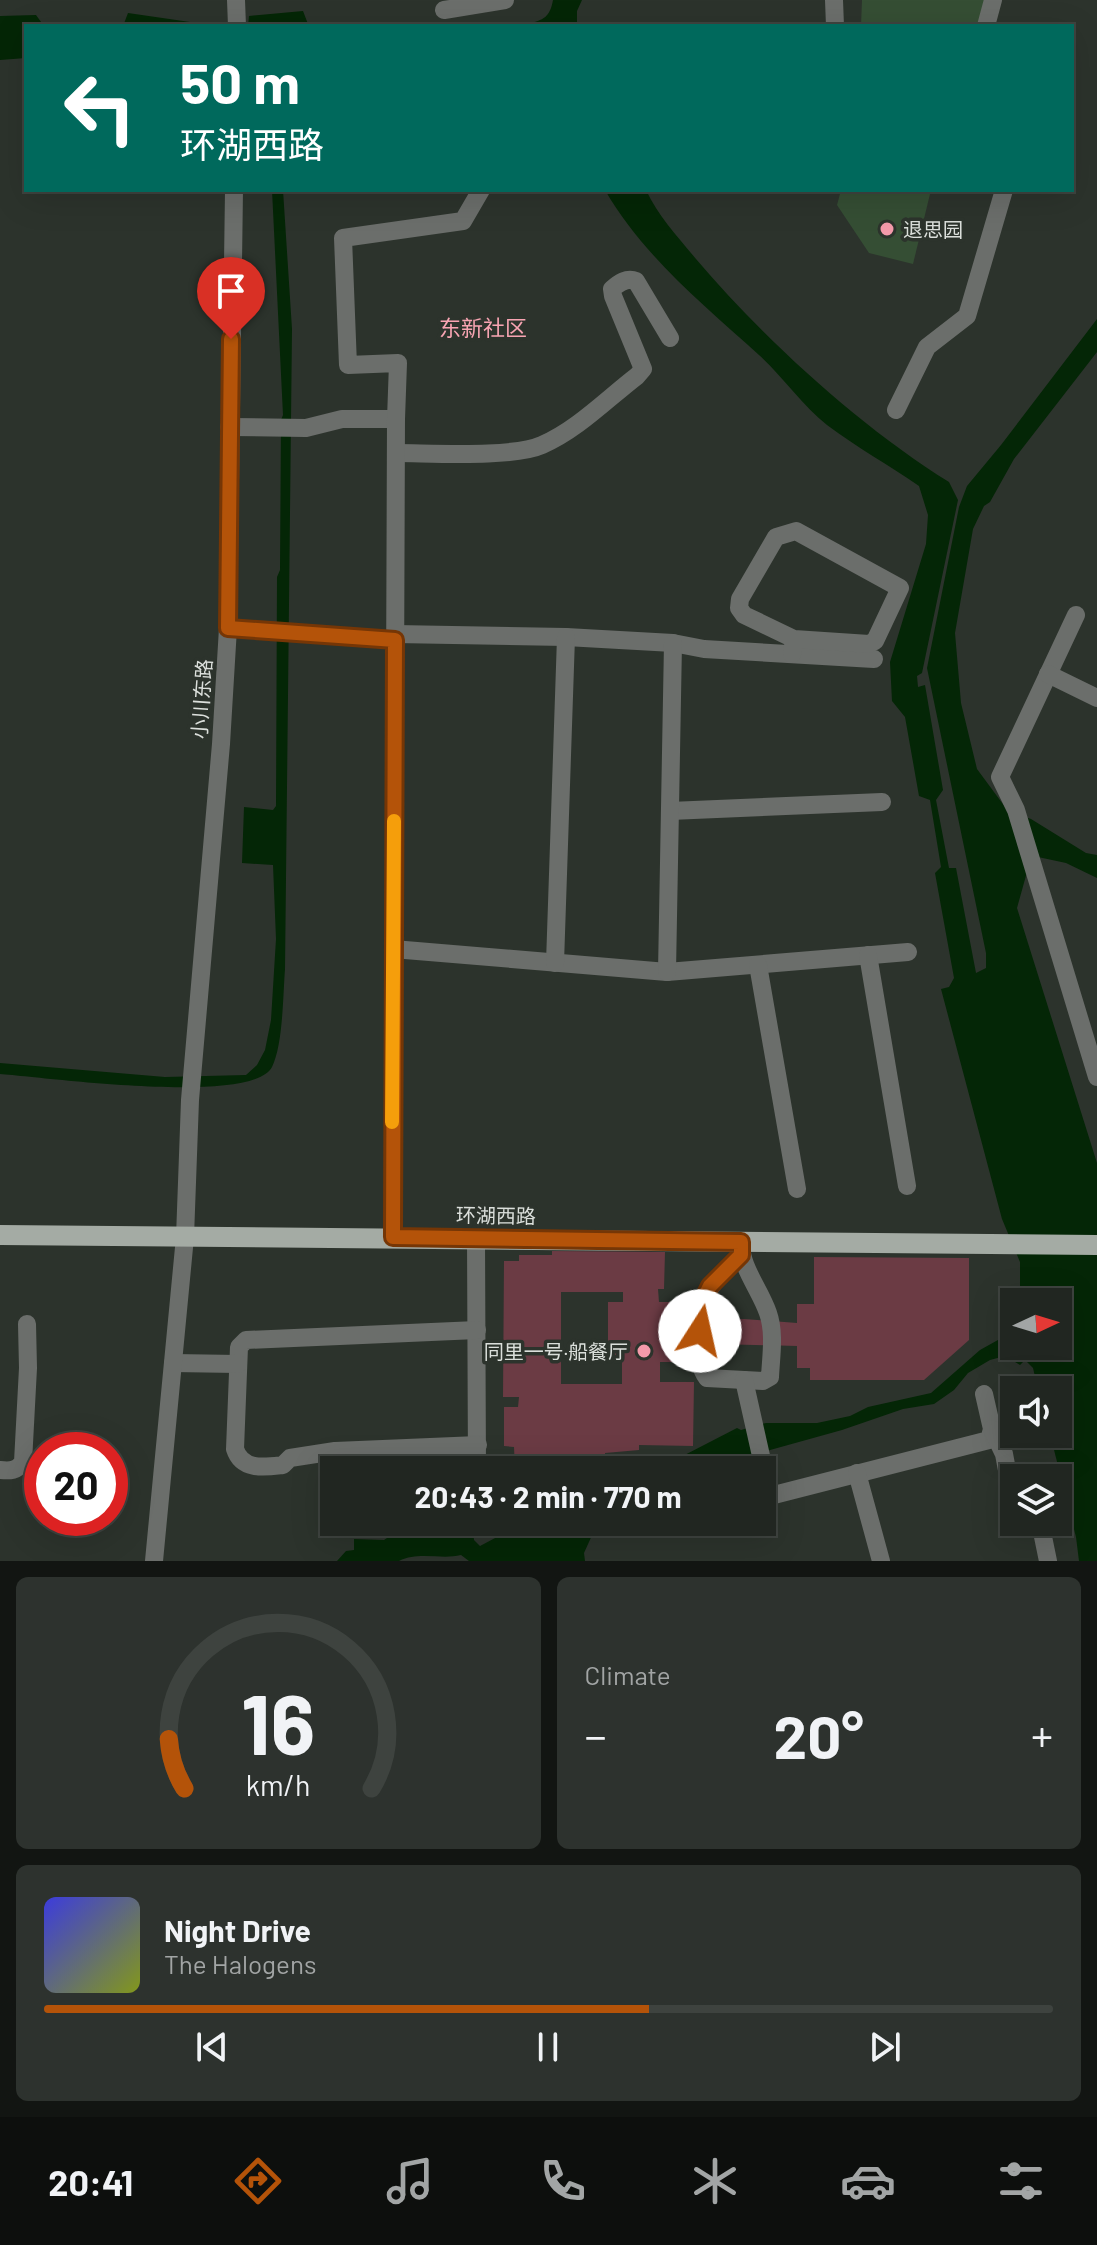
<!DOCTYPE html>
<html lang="en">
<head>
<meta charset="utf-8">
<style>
  :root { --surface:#212621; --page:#2d322e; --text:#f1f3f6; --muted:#a2a5a5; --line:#3e433f; --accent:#b45309 }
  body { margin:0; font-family:Barlow,"Noto Sans SC",sans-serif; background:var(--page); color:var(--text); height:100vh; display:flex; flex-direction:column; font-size:30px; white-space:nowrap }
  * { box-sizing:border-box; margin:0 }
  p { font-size:26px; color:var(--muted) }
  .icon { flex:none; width:44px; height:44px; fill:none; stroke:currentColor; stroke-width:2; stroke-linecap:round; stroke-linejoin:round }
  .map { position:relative; height:1561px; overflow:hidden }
  .side { display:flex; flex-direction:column; gap:16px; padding:16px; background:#121512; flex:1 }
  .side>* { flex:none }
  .top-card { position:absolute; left:24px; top:24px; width:1050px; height:168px; border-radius:0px; box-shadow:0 8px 32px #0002,0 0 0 2px var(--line); background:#00695c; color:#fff; overflow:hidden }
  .needle { width:52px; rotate:86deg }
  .tools { position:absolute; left:1000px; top:1288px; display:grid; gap:16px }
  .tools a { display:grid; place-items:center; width:72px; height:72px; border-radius:0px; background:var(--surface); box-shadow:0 8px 32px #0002,0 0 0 2px var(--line); font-size:40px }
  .speed { position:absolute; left:24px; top:1432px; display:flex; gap:16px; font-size:40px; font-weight:700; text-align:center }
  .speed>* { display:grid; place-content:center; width:104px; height:104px; border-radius:50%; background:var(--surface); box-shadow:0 8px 32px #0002,0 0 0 2px var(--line); line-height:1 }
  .speed .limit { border:12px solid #d22; background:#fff; color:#111 }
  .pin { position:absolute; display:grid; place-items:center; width:68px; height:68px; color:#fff; margin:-82px -34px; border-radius:50% 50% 50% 0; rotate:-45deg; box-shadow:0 0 8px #0007 }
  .pin .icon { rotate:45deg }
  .me { position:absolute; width:88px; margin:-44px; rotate:10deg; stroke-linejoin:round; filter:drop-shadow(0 0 6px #0008) }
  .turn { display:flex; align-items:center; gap:28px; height:168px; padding:0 24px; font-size:36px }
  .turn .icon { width:104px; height:104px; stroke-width:2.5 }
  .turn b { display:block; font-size:56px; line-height:68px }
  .big { font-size:60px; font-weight:700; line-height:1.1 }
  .side .widget { flex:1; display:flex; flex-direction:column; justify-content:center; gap:12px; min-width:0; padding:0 28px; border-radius:12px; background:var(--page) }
  .side .dial { align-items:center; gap:0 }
  .dial svg { height:208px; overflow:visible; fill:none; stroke:var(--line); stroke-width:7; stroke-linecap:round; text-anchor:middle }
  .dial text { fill:var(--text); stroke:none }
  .song { display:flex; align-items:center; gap:24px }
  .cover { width:96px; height:96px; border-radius:12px; background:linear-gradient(135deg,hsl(240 70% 55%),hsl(70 70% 35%)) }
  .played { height:8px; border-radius:4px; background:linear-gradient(90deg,var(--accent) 60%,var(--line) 60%) }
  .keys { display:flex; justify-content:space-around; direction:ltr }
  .heat { display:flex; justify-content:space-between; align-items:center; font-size:44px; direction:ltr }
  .side .tiles { flex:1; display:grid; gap:16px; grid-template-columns:1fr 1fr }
  .widget:last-child { grid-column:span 2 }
  .trip { position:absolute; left:320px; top:1456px; width:456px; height:80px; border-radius:0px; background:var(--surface); box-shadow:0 8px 32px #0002,0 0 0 2px var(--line); font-weight:700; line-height:80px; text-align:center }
  .tab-bar { display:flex; height:128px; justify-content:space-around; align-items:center; background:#0d0f0d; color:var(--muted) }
  .tab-bar .icon { width:56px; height:56px }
  .tab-bar .active { color:var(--accent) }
  .tab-bar b { font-size:36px; color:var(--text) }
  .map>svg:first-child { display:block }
</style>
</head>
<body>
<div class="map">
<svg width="1097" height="1561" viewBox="0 0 1097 1561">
  <rect width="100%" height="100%" fill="#2c332c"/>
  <g fill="#354e34">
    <polygon points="862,0 989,0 983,26 861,26"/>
    <polygon points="841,190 931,190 913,264 869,253 837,205"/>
  </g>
  <g fill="#042606">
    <path d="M553,0H582L577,11V26H248L249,16L303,11L308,24H527C544,20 550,17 553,0Z"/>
    <polygon points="128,13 190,22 192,26 123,26"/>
    <polygon points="36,15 44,26 26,26 26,58 0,60 0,16"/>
    <path d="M272,190H283L292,329L285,969C283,995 283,1045 272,1067C252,1106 43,1077 0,1074V1063L165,1077L246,1075L257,1065L265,1050L271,1020L276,939L273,865L242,863L244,807L273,810L276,806L277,577L280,570L281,420L283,415Z"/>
    <path d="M605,190H646C658,216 678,237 696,259C765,340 859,426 949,482L958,500L922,673L917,676L918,687L925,685L943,790L936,800L949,868H956L976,973L986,968V953L927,668L929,658L959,507L967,486L1001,445L1097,319V352L1014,459L990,502L984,506L973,529L955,633L961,703L977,769L1008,811L1031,819L1086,853L1097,855V878L1066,863L1038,857L1027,872L1017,908L1097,1163V1561H1079L1076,1537L1050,1434H1058V1390H1038L1033,1368L1025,1360L1020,1365L1005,1356L990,1360L968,1373L954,1390L934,1404L903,1409L842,1430L748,1456L731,1454L678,1470H641L654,1464L673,1461L737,1428L741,1430L766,1423H817L850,1416L868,1407L931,1393L980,1350L1014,1331V1346H1058V1302H1020V1262L1002,1219L941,989L949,987L954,978L935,873L941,867L930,800L919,796L905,717L892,701L890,662L926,544L928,515L919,486C889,465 856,447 827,425C802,405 783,377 759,355C704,305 643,256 605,190Z"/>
    <path d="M576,1522H598L584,1553L585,1561H469L461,1555C441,1560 419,1551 399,1561H337L346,1551L354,1550V1539L384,1540L393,1534L473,1531L474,1540L480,1546L497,1537L516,1536L528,1528L549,1527L564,1530Z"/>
  </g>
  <path fill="#6b3b44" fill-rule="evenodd" d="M552,1251L665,1252L664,1289H658L659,1302H680V1323L744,1319L797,1323V1304H814V1257L969,1258V1340L924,1380H810V1368H797V1346L680,1343V1362H660V1382H694L693,1446L639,1445V1450L605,1453V1460L586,1461L587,1470H515L514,1447L504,1446V1407H518L519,1397H503L504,1261H519V1255H552ZM561,1292H623V1302H608V1360H622V1384H561Z"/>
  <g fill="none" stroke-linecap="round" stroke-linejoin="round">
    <g stroke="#6b6e6b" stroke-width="18">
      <polyline points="236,0 237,26"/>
      <polyline points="834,0 835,26"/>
      <polyline points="444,10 505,0"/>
      <polyline points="986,26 993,0"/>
      <polyline points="896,410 927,347 967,316 1004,190"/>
      <polyline points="229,427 306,428 342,419 396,419"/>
      <path d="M396,453C432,453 513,458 542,445C577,430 607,399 637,376L643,369L613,296L612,289C619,283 627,277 636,281L670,338"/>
      <polyline points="1076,615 1000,777 1016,810 1097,1077"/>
      <polyline points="228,628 395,640"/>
      <polyline points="395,634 566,637 673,643 704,649 874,659"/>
      <polyline points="792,654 794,639 869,644 875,641 900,588 796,531 776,537 740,599 739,608 744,615 794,639"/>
      <polyline points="1048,674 1097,698"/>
      <polyline points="670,811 882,802"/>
      <polyline points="393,949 667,972 908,952"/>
      <polyline points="868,955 907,1186"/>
      <polyline points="555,963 566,637"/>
      <polyline points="758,965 797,1189"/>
      <polyline points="667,972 673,643"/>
      <polyline points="393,1237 396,419 398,363 348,365 343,238 463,221 481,190"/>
      <polyline points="476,1239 477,1470"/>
      <path d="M741,1255C706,1291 700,1290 699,1342C699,1355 699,1367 707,1378L763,1381L770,1377C771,1356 775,1333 768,1313C760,1289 740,1267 741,1242"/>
      <path d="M477,1330L246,1340L239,1347L235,1449C242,1471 265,1467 283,1465L290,1458L335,1451L478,1445"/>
      <polyline points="173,1363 238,1364"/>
      <polyline points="744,1380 770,1496 989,1440 992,1429 984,1394"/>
      <polyline points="992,1429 1004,1454 1010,1486 1014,1493"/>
      <path d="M0,1470C10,1471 17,1471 23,1462L28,1368L27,1324"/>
      <polyline points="857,1473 881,1561"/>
      <polyline points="1040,1522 1048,1561"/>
      <polyline points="477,1523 477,1522"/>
      <polyline points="154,1561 185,1237 190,1100 221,744 228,628 234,190"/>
    </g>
    <polyline stroke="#a4aba4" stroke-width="20" points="0,1235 1097,1245"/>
  </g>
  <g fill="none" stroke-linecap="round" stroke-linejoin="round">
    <defs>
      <polyline id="route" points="231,339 228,628 395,640 393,1237 741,1242 741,1255 710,1286 700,1306 700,1331"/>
    </defs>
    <use href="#route" stroke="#753606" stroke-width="20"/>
    <use href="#route" stroke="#b45309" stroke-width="14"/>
    <polyline stroke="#f59e0b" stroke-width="14" points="392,1122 394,821"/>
  </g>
  <g fill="#f39aaa" stroke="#2c332c" stroke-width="3">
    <circle cx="887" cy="229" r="8"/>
    <circle cx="644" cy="1351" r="8"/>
  </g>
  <g text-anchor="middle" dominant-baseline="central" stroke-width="7" stroke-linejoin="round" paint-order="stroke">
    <g font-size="20" fill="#dbdfdb" stroke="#2c332c" text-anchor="start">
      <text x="903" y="229">退思园</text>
      <text x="628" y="1351" text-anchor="end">同里一号·船餐厅</text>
    </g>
    <g font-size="20" fill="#dbdfdb" stroke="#2c332c">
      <text transform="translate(201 699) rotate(-86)">小川东路</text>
      <text transform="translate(496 1215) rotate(1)">环湖西路</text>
    </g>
    <g font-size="22" fill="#f7a4b2" stroke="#2c332c">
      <text x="483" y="327">东新社区</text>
    </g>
  </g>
</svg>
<div class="tools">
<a><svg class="needle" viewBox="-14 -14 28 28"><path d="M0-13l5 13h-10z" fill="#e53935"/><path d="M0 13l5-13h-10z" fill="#a2a5a5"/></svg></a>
<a><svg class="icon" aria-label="sound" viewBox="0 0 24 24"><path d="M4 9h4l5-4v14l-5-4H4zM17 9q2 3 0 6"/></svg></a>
<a><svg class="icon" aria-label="layers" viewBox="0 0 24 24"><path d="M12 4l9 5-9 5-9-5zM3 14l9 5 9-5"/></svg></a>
</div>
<div class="speed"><div class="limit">20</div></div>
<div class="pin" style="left:231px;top:339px;background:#d93025"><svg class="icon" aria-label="arrive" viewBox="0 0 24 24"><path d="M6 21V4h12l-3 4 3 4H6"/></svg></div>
<svg class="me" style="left:700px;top:1331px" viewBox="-20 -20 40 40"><circle r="19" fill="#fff"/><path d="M0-13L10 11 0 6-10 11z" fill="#b45309"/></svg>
<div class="trip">20:43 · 2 min · 770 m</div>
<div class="top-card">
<div class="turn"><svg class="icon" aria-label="left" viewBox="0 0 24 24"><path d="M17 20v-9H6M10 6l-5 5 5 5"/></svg><div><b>50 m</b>环湖西路</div></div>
</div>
</div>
<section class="side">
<div class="tiles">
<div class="widget dial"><svg viewBox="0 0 100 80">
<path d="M14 69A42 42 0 1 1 86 69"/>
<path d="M14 69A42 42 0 0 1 8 50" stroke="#b45309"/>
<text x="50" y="56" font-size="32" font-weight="700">16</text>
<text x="50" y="72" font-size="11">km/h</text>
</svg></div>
<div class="widget"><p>Climate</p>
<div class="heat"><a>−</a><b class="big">20°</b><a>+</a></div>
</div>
<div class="widget">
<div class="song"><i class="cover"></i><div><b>Night Drive</b><p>The Halogens</p></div></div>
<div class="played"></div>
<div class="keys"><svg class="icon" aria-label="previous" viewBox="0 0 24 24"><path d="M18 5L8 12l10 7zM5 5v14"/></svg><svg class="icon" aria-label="pause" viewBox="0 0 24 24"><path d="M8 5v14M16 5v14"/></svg><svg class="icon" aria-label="next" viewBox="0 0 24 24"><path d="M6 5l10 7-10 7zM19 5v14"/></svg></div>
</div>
</div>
</section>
<nav class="tab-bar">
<b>20:41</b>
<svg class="icon active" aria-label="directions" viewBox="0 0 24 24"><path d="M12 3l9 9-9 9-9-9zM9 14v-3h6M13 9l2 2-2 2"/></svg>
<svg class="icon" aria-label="music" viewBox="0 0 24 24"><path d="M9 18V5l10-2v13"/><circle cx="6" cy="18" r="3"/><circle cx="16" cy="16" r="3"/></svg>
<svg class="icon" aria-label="phone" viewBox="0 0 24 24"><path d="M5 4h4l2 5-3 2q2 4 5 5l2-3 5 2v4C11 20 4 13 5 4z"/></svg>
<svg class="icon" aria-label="climate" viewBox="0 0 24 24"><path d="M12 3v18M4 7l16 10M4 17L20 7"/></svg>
<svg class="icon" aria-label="car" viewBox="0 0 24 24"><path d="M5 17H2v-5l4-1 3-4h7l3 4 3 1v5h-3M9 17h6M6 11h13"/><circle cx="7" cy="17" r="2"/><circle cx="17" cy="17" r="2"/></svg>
<svg class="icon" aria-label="filters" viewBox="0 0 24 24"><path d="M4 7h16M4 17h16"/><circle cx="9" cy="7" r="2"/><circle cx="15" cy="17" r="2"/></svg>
</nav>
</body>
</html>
